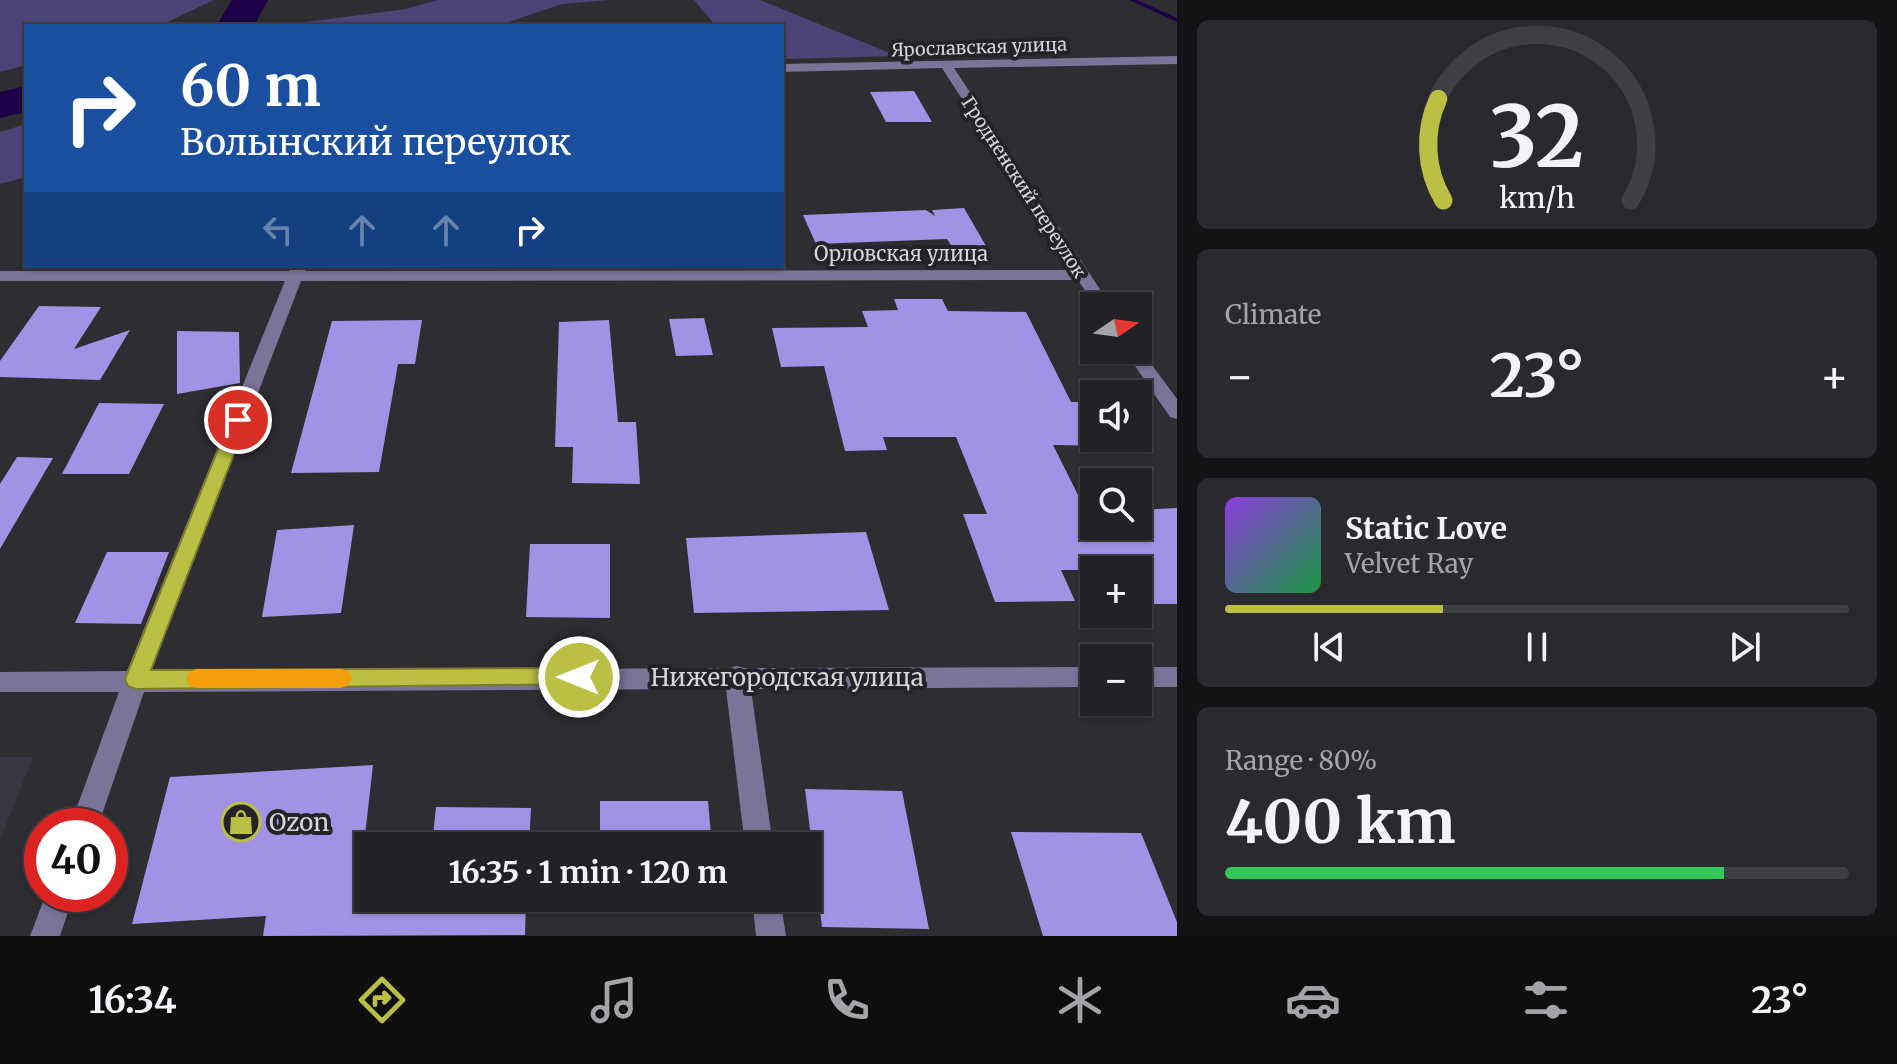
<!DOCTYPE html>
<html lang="en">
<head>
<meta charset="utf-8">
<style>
  :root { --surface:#222226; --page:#2a2a2e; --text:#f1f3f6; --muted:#a2a4a7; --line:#3f3f43; --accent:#bbc044 }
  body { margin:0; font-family:Merriweather,serif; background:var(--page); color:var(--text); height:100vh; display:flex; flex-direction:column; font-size:30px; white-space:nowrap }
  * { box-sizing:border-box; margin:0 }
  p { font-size:26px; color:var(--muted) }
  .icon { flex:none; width:44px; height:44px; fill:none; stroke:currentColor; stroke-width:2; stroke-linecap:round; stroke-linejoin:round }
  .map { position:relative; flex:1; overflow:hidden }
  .side { display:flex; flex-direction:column; gap:20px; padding:20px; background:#131315; width:720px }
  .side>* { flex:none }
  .banner { position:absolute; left:24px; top:24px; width:760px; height:244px; border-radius:0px; box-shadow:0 2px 6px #0004,0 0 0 2px var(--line); background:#1a4fa0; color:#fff; overflow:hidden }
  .needle { width:52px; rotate:77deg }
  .controls { position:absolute; left:1080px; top:292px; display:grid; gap:16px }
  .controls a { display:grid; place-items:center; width:72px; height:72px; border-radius:0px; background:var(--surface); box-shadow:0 2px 6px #0004,0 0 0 2px var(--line); font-size:40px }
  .speed { position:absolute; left:24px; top:808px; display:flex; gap:16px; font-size:40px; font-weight:700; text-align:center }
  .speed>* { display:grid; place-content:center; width:104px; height:104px; border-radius:50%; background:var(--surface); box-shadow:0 2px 6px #0004,0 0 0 2px var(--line); line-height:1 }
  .speed .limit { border:12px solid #d22; background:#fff; color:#111 }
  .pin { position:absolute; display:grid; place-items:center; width:68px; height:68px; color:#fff; margin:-34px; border:4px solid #fff; border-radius:50%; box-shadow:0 2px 8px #0007 }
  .me { position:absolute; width:88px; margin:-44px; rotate:270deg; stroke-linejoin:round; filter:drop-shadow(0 0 6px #0008) }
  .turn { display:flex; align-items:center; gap:28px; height:168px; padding:0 24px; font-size:36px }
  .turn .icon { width:104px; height:104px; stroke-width:2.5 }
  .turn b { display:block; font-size:56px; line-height:68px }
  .lanes { display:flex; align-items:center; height:76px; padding:0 24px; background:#0003; justify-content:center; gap:40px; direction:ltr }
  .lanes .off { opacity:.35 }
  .big { font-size:60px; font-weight:700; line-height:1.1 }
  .side .tile { flex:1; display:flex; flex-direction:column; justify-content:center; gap:12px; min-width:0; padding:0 28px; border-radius:12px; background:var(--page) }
  .side .dial { align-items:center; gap:0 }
  .dial svg { height:208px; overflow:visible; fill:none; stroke:var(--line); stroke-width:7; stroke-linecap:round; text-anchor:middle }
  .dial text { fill:var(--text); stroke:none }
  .song { display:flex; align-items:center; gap:24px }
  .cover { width:96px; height:96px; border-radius:12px; background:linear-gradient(135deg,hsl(270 70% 55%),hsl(140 70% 35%)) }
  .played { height:8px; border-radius:4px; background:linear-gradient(90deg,var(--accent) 35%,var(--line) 35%) }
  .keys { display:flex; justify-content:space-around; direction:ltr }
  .heat { display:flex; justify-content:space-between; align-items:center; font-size:44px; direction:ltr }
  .charge { height:12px; border-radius:6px; background:linear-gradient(90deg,#34c759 80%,var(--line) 0) }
  .trip { position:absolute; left:354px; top:832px; width:468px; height:80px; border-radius:0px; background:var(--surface); box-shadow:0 2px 6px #0004,0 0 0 2px var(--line); font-weight:700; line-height:80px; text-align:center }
  .tab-bar { display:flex; height:128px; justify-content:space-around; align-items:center; background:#0e0e0f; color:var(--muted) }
  .tab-bar .icon { width:56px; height:56px }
  .tab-bar .active { color:var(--accent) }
  .tab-bar b { font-size:36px; color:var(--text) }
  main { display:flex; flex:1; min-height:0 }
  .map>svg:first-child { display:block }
</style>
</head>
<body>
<main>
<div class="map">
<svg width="1177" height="936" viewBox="0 0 1177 936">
  <rect width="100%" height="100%" fill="#2d2d32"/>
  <polygon fill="#383741" points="0,757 33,757 0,840"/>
  <g fill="#4d4377">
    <polygon points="0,0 214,0 159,26 26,26 26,65 0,72"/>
    <polygon points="437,0 609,0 562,4 497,26 275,26 406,9"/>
    <polygon points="694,0 760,0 897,56 782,59 782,26 716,26"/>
    <polygon points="26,124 26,177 0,184 0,132"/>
  </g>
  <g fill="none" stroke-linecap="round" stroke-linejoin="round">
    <polygon fill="#1e004a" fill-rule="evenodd" points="1129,0 1137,0 1177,18 1177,22"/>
    <g fill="#1e004a" fill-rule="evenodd">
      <polygon points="232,0 268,0 254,26 216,26"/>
      <polygon points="26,86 26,112 0,118 0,92"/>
    </g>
  </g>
  <g fill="#a192e6">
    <polygon points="914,91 932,122 886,122 870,92"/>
    <polygon points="964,208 986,246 951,245 947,239 816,244 803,215 926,210 935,216 932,210"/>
    <polygon points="894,299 942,299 948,311 1026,312 1071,402 1085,402 1094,420 1094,438 1103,438 1107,446 1053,445 1086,511 1094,511 1094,526 1138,526 1138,510 1177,508 1177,604 1138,604 1138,570 1061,570 1075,601 995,602 963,514 987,514 956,437 883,437 887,450 845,451 824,366 781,367 772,328 868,327 862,311 898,310"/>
    <polygon points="39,306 101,307 74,349 130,330 100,380 0,377 0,361"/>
    <polygon points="704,318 713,355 676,356 669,319"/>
    <polygon points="422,320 415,364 398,364 379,472 291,473 332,321"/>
    <polygon points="609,320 618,422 636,422 640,484 572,483 573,447 555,447 559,322"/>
    <polygon points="177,331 239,332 240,383 177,394"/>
    <polygon points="99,403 164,404 129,474 62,474"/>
    <polygon points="17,457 53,458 0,549 0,484"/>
    <polygon points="354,525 341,613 262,617 277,530"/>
    <polygon points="866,532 889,610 694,613 686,538"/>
    <polygon points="530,544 610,544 610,618 526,617"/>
    <polygon points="107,552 169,552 141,624 75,623"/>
    <polygon points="373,765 361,871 368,870 368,898 526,898 525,935 263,936 266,916 132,924 170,777"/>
    <polygon points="805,789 902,791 929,929 822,927"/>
    <polygon points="600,801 708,801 712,846 600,846"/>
    <polygon points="436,807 531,808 529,846 432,846"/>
    <polygon points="1011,832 1141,833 1177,922 1177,936 1043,936"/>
  </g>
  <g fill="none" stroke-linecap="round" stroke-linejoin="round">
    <g fill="#797498" fill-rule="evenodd">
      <polygon points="1177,56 1177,64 954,68 1111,306 1095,306 1078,280 301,281 151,671 730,668 737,666 744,668 1094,667 1094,687 751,689 773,846 745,846 726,689 144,692 98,826 70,826 119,692 0,692 0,672 127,671 285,281 0,281 0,271 289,271 291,266 307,266 305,271 1072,270 942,68 782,72 782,64"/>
      <polygon points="1138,346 1177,399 1177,419 1170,417 1124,350 1138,350"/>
      <rect x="1138" y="667" width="39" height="20"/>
      <polygon points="46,894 74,894 60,936 30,936"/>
      <polygon points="752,898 780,898 786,936 756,936"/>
    </g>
  </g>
  <polygon fill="#bbc044" stroke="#7a7d2c" stroke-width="2" points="238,414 247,420 151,670 579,668 587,670 590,677 587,684 136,689 128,686 125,679 230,420"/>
  <polygon fill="#f59e0b" points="197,669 341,669 349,671 352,678 349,685 341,688 197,688 189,686 186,679 189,672"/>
  <defs>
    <symbol id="shop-ring" viewBox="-11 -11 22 22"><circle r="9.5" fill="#242328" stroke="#bbc044" stroke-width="1.5"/><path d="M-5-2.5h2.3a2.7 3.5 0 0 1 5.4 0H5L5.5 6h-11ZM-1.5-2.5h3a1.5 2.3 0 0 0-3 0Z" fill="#bbc044"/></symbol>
  </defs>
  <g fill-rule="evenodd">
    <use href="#shop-ring" x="219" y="800" width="44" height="44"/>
  </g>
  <g text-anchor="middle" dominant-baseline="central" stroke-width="8" stroke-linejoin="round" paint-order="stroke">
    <g font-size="18" fill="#d6d6d9" stroke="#242328">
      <text transform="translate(979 47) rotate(-2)">Ярославская улица</text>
      <text transform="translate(1024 187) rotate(57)">Гродненский переулок</text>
    </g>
    <g font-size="20" fill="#d6d6d9" stroke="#242328">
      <text x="901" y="253">Орловская улица</text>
    </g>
    <g font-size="24" fill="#d6d6d9" stroke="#242328">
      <text x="787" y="677">Нижегородская улица</text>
    </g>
    <g font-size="24" fill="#d6d6d9" stroke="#242328" text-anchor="start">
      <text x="269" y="822">Ozon</text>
    </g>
  </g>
</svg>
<div class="controls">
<a><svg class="needle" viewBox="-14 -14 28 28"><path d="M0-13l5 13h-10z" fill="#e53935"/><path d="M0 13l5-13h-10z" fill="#a2a4a7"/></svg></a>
<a><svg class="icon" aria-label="sound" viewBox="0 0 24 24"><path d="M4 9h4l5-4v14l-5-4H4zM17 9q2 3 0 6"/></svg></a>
<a><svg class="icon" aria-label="search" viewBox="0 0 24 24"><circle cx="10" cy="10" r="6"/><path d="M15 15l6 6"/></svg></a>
<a>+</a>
<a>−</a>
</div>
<div class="speed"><div class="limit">40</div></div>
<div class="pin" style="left:238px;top:420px;background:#d93025"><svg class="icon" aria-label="arrive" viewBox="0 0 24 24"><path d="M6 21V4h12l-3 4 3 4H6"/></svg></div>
<svg class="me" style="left:579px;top:677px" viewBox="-20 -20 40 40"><circle r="17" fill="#bbc044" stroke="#fff" stroke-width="3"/><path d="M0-11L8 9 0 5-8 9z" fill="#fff"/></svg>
<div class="trip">16:35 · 1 min · 120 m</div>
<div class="banner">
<div class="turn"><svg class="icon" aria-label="right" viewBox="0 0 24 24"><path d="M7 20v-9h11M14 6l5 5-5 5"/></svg><div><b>60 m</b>Волынский переулок</div></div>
<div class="lanes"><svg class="icon off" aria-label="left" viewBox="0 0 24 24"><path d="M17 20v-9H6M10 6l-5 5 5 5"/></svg><svg class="icon off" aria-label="ahead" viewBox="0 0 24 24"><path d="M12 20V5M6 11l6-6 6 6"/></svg><svg class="icon off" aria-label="ahead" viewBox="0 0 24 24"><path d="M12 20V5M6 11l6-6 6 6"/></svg><svg class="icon" aria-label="right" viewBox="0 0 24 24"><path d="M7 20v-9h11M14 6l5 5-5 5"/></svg></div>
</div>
</div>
<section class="side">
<div class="tile dial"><svg viewBox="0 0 100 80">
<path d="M14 69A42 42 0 1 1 86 69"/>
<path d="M14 69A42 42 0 0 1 12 30" stroke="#bbc044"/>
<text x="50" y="56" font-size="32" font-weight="700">32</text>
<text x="50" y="72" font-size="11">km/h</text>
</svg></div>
<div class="tile"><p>Climate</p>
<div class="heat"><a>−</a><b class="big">23°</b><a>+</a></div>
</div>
<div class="tile">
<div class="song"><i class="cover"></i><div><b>Static Love</b><p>Velvet Ray</p></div></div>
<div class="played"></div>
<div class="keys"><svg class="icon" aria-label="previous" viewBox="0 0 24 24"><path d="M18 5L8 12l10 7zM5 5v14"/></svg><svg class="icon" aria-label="pause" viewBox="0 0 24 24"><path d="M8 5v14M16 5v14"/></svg><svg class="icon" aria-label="next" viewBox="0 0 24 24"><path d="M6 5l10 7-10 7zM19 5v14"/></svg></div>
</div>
<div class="tile"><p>Range · 80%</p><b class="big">400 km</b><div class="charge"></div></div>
</section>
</main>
<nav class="tab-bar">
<b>16:34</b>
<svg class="icon active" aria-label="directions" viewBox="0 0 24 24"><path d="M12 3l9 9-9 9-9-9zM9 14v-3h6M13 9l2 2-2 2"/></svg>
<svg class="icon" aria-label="music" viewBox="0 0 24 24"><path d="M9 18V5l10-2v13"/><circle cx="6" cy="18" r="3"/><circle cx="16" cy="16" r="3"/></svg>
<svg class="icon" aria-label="phone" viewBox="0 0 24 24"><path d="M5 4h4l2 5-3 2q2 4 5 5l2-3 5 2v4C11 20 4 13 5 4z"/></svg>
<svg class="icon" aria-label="climate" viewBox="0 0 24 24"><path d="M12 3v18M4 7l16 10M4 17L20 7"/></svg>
<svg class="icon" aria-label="car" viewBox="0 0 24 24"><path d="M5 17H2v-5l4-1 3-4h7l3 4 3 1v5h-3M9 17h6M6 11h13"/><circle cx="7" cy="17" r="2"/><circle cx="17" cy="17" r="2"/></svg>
<svg class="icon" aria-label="filters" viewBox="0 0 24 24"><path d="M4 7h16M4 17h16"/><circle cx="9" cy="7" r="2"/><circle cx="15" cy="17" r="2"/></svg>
<b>23°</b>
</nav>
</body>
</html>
